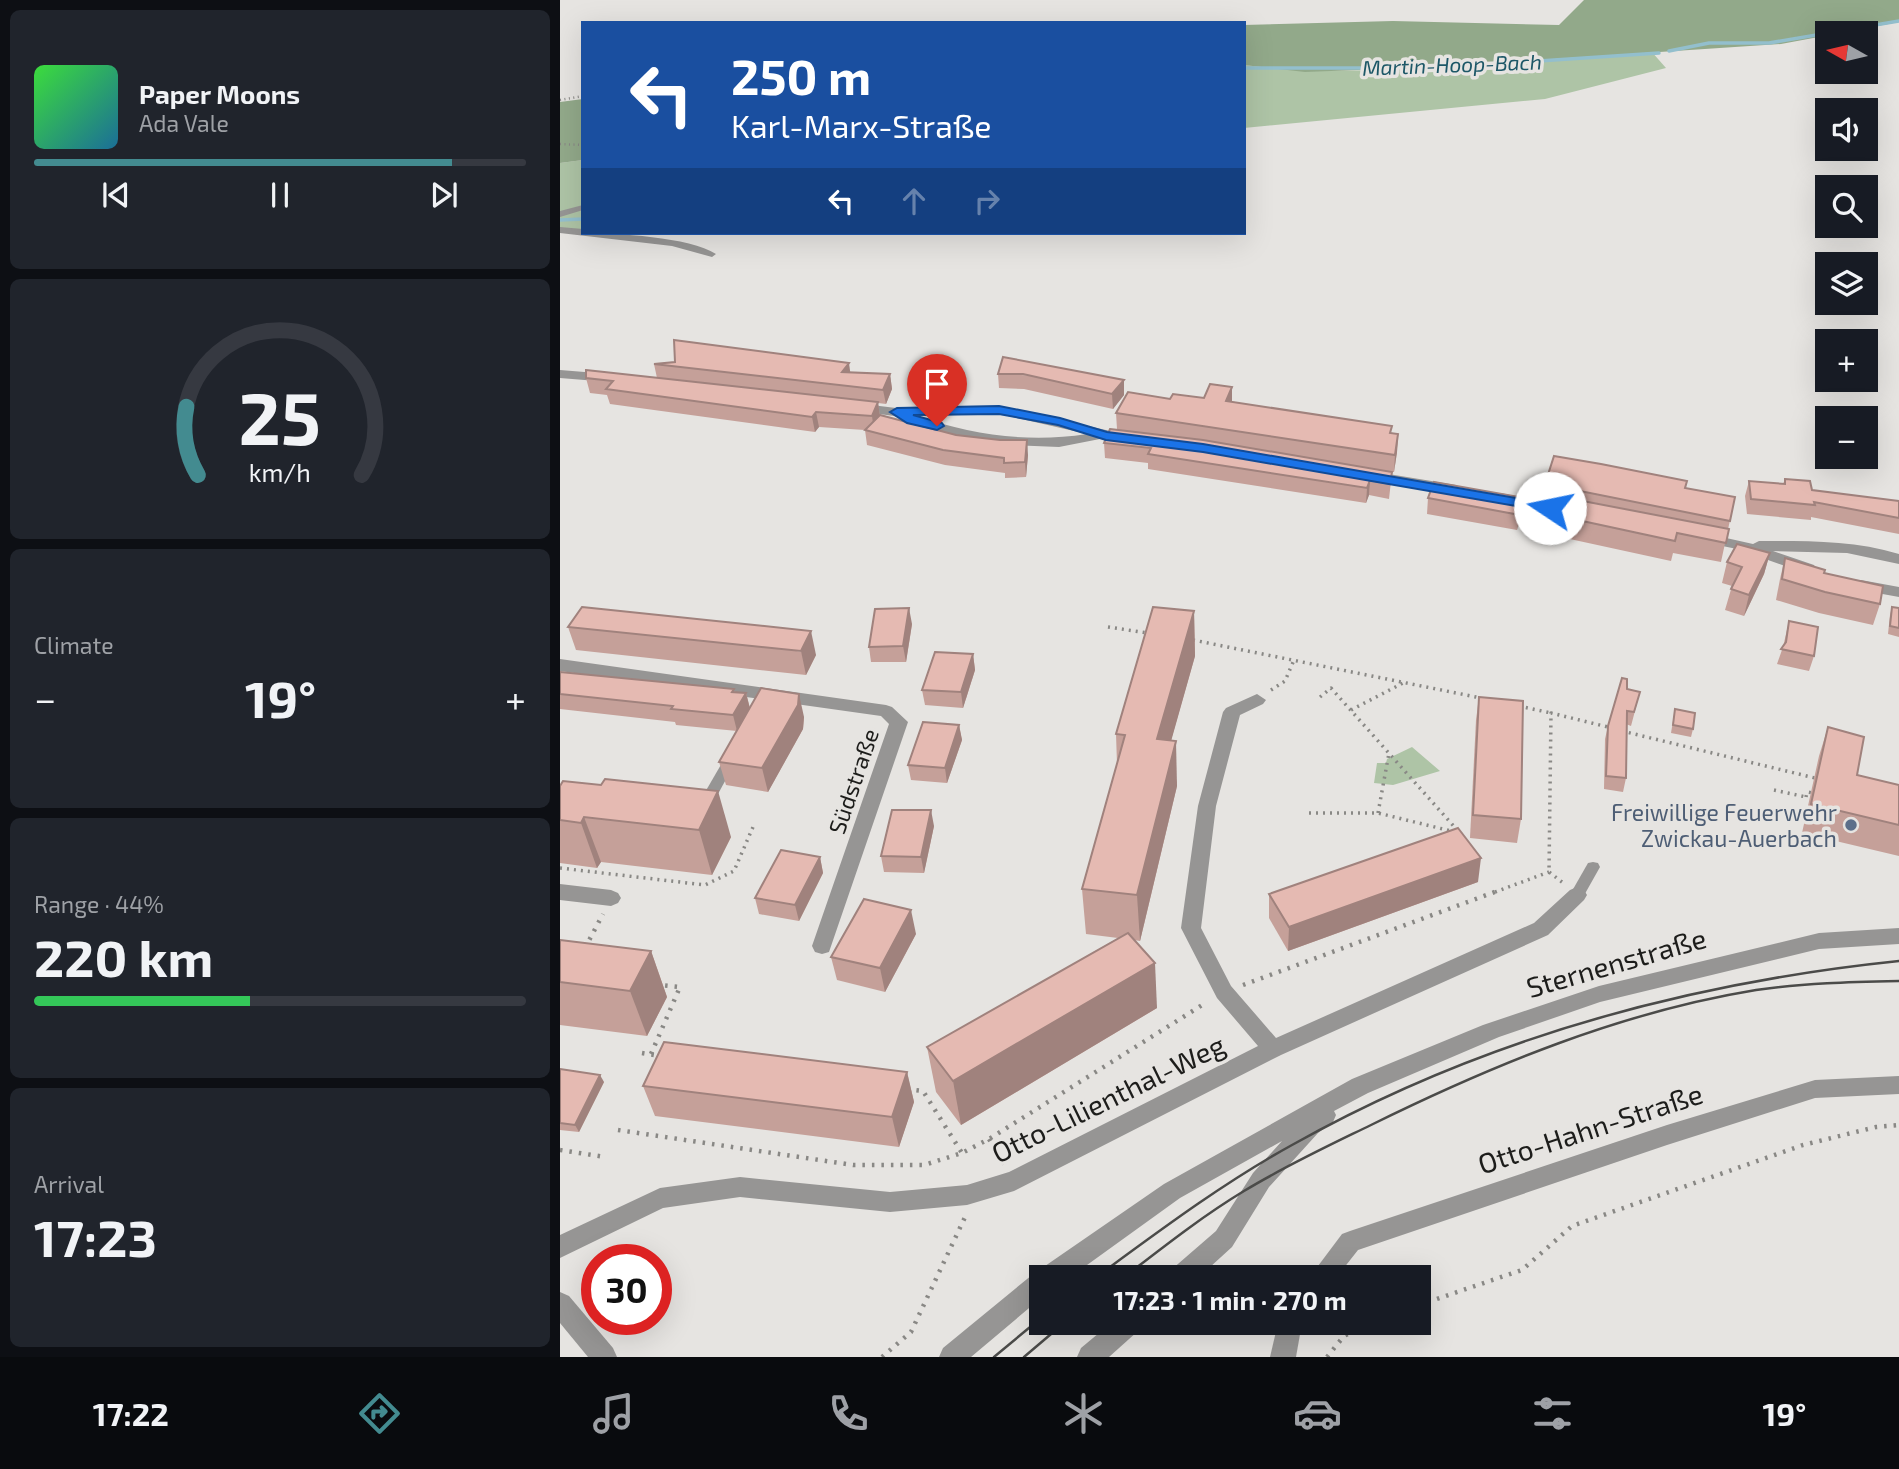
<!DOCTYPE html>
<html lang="en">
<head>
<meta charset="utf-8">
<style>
  :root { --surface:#171b24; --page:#20242c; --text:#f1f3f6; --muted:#9ea1a6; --line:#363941; --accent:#438b90 }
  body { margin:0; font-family:"Exo 2",sans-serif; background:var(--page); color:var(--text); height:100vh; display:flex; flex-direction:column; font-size:26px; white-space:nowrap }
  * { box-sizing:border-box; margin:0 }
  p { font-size:23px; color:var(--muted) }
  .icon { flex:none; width:38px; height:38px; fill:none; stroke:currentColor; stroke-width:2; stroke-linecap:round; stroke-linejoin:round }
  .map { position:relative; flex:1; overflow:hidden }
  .sheet { display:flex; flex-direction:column; gap:10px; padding:10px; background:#0d0f14; width:560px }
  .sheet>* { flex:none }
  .banner { position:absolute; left:21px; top:21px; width:665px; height:214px; border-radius:0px; box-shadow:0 7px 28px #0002; background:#1a4fa0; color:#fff; overflow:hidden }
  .needle { width:46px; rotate:278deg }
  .tools { position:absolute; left:1255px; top:21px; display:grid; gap:14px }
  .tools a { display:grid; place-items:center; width:63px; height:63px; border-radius:0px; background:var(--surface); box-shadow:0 7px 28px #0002; font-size:35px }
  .speed { position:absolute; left:21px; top:1244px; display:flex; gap:14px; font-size:35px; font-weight:700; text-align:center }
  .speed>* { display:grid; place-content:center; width:91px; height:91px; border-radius:50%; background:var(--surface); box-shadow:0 7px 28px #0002; line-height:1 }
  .speed .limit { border:10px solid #d22; background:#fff; color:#111 }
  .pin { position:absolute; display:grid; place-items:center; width:60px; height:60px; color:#fff; margin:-72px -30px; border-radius:50% 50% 50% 0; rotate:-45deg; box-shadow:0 0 7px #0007 }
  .pin .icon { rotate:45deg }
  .me { position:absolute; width:77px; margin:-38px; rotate:281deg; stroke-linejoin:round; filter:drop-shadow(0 0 5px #0008) }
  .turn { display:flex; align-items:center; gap:24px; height:147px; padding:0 35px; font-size:32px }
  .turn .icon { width:91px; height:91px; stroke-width:2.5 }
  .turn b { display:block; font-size:49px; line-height:60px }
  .lanes { display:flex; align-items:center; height:66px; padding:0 35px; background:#0003; justify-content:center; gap:35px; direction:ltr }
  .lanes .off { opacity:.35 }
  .big { font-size:52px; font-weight:700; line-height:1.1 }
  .sheet .tile { flex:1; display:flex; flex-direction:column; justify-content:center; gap:10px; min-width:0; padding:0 24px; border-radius:10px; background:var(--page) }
  .sheet .dial { align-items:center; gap:0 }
  .dial svg { height:182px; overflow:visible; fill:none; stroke:var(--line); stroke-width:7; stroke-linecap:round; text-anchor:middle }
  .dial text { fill:var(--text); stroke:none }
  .song { display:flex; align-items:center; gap:21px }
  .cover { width:84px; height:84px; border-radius:10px; background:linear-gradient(135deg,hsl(120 70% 55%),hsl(200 70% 35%)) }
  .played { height:7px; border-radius:4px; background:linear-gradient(90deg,var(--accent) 85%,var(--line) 85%) }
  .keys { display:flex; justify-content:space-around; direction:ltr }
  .heat { display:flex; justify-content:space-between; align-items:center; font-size:38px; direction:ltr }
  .charge { height:10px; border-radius:5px; background:linear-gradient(90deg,#34c759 44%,var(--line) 0) }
  .trip { position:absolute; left:469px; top:1265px; width:402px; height:70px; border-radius:0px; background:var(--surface); box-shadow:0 7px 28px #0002; font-weight:700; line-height:70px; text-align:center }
  .tabs { display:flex; height:112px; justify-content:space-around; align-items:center; background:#090b0e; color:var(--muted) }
  .tabs .icon { width:49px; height:49px }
  .tabs .current { color:var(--accent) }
  .tabs b { font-size:32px; color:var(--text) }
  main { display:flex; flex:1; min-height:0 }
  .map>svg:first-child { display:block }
</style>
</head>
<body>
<main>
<section class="sheet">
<div class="tile">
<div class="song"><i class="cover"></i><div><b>Paper Moons</b><p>Ada Vale</p></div></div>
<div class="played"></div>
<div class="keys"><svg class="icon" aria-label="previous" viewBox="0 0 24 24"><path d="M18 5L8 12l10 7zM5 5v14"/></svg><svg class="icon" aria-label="pause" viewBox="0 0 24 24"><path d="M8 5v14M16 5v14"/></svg><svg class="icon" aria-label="next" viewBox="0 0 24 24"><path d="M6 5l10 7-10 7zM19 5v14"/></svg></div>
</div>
<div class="tile dial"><svg viewBox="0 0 100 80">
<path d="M14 69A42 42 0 1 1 86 69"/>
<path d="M14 69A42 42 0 0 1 9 39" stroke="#438b90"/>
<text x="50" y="56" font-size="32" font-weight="700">25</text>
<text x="50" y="72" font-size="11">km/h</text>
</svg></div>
<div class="tile"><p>Climate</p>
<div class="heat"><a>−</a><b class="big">19°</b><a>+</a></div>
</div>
<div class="tile"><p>Range · 44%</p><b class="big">220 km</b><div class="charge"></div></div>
<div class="tile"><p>Arrival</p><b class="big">17:23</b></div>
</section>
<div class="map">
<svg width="1339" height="1357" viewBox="0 0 1339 1357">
  <rect width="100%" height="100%" fill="#e6e4e1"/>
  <g fill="#aec4a6">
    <path d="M1091,51L1106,68L985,99L684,128V65C819,80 956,61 1091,51Z"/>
    <polygon points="23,160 23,230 0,229 0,163"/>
    <polygon points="852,747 880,771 833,785 814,783 817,763 826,763 827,759"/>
  </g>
  <g fill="#92a98a">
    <polygon points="1024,0 1339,0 1339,22 1221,44 875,67 745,72 684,65 684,25 833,21 999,25"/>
    <polygon points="23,99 23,160 0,163 0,102"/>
  </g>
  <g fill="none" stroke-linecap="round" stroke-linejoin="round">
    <g stroke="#93bfcd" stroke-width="3.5">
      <polyline points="1109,51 1149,43 1209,43 1339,21"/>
      <polyline points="684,68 874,68 1099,53"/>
      <polyline points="0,220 23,219"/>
    </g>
    <g stroke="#898885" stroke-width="2.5" stroke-dasharray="1 3.5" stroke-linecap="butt">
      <polyline points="0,100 23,96"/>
      <polyline points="0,144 23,145"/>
    </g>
    <g stroke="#898885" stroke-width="3.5" stroke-dasharray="2 5" stroke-linecap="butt">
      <polyline points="548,627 588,633"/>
      <polyline points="633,640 921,698"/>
      <polyline points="711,690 725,681 734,660"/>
      <polyline points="760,697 771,688 898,831"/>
      <polyline points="959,706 991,713"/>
      <polyline points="791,710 845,682"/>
      <polyline points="1062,731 1255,778"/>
      <polyline points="1214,790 1246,797"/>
      <polyline points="1246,797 1247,792 1253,793"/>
      <polyline points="749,813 818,813 895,832"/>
      <polyline points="818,813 829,753"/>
      <polyline points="0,868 145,885 174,871 193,827"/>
      <polyline points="1002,882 989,872 991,713 1052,728"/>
      <polyline points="935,892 989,872"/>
    </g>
    <g stroke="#898885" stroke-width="4.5" stroke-dasharray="2.5 7" stroke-linecap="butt">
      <polyline points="25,948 43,914"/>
      <polyline points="683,985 940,890"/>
      <polyline points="82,1053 100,1056"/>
      <polyline points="91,1054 120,987 101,985"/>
      <polyline points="347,1089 363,1091 402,1153"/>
      <polyline points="58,1130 293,1165 364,1165 402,1153 429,1139 647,1002"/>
      <polyline points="429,1139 444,1164"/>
      <polyline points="0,1150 45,1157"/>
      <polyline points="859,1305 962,1270 1012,1226 1243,1145 1316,1127 1339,1125"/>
      <polyline points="322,1357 351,1332 406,1215"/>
      <polyline points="767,1357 784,1336 810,1323"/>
    </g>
    <g fill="#969594" fill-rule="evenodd">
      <polygon points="23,205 23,210 0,217 0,211"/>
      <path d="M0,227L23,229V233C56,233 130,237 156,254L152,257L112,246L0,233Z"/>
      <polygon points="171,754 176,756 177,759 158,794 156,797 146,797 144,794 166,756"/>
      <polygon points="1033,862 1038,863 1040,867 1022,899 1017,900 1012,899 1010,895 1012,891 1028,863"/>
    </g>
    <g fill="#969594" fill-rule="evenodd">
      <polygon points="0,370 49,374 56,378 49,382 0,378"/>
      <path d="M295,403L336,408L439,406L568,435L575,439L568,443L545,438L499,447L449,445L383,434L334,416L290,410L288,407ZM439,414L527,434C469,443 412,435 357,416Z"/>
      <polygon points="810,471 896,485 904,490 896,495 805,479 802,476 805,473"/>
      <polygon points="941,493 1006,507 1008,510 1000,515 936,501 933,498 936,495"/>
      <path d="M1144,533L1193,544L1199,541C1246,541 1293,540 1339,554V564L1287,553L1213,551L1254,565L1256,569L1248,574L1177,549L1138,541L1136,538L1138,535Z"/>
      <polygon points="1301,580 1339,587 1339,597 1295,589 1293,585"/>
      <polygon points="0,659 326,705 332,707 348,722 269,952 262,954 255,952 252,946 329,724 321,716 0,671"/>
      <polygon points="697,694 706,700 703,704 680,715 656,806 641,928 671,986 716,1038 974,923 1010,890 1017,887 1024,890 1027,895 1024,900 988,935 721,1055 454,1191 407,1205 330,1212 180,1197 103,1208 0,1258 0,1235 100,1188 180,1177 330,1192 407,1185 449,1172 698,1046 657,998 621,928 638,806 663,712 666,708"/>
      <polygon points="0,884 51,890 58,893 61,898 58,903 51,906 0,900"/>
      <polygon points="1339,1076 1339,1094 1255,1098 1107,1145 798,1250 776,1278 749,1278 782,1234 790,1231 1107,1125 1255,1080"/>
      <polygon points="0,1292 9,1296 53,1348 57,1357 28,1357 0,1323"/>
      <polygon points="718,1323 742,1323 736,1357 710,1357"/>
    </g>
    <g fill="#969594" fill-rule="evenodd">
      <polygon points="1339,928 1339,944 1259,949 1040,1002 939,1037 808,1093 774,1111 776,1115 773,1122 758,1133 709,1187 672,1247 638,1278 608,1278 611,1270 656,1231 693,1173 722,1141 620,1198 509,1278 481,1278 481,1298 411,1357 379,1357 383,1348 472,1275 604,1184 792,1079 923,1025 1039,986 1259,933"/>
      <polygon points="551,1323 581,1323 578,1331 549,1357 517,1357 521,1348"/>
    </g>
    <g stroke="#4b4b49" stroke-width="2.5">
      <path d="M535,1278C599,1231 663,1183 732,1145C919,1040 1126,983 1339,961"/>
      <path d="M563,1278C602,1248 641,1217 684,1191C725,1166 768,1146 811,1125C933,1065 1061,1012 1196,990C1243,983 1291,982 1339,981"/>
      <polyline points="434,1357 481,1318"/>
      <polyline points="464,1357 504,1323"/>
    </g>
  </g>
  <g fill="#c5a099">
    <polygon points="94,364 330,374 332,389 326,404 318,403 320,416 468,455 466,477 445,478 445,473 385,465 307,445 305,430 259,427 255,432 50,404 47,395 30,393 26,378 97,378"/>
    <polygon points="438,374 564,380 564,395 553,409 464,389 439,388"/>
    <polygon points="610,399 672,402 838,434 837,452 834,472 832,472 829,499 809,495 806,503 588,469 588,463 545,458 544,443 557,429 556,413"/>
    <polygon points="1225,479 1252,490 1339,501 1339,534 1251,517 1251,520 1187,514 1185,496 1189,481 1223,484"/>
    <polygon points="1127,481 1125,489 1175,497 1161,562 1113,553 1111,561 973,531 976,511 984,494 985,484"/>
    <polygon points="868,498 962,513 957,530 867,514"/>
    <polygon points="1210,553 1204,574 1184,616 1165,610 1172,586 1162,583 1167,562"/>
    <polygon points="1225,558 1264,573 1320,604 1313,625 1259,613 1216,600 1220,579"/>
    <polygon points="22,607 256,655 246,675 16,650 8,627"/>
    <polygon points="1332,607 1339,608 1339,637 1328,634 1330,615"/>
    <polygon points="634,611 635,656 611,740 617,786 580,941 574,940 597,1008 401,1125 376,1092 367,1047 558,938 526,934 522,889 557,764 556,734"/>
    <polygon points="1229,621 1254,656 1249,671 1217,664 1223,647"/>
    <polygon points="352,624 346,662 311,662 309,647"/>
    <polygon points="413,654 415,670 403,708 365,705 362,690"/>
    <polygon points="0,672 186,693 190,708 244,717 243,729 208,792 166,785 159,762 177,731 116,725 115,722 0,709"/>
    <polygon points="1067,689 1080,692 1071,726 1066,724 1066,778 1063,792 1044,789 1045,739 1048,726"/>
    <polygon points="919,697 961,819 957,843 910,838 916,720"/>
    <polygon points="1115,709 1133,729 1131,737 1111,733"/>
    <polygon points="399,725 402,740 387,783 351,780 348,765"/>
    <polygon points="1268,727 1297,775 1339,785 1339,856 1242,833 1259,756"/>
    <polygon points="0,786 171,837 152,875 41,862 37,868 0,863"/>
    <polygon points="374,826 364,873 324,872 321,856"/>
    <polygon points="260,857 263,873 239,921 199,914 195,898"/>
    <polygon points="918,882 728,951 709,918 709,894"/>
    <polygon points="356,934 325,992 277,980 271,957"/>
    <polygon points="0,940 91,951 107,997 87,1036 0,1025"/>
    <polygon points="0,1069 44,1082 19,1132 0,1130"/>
    <polygon points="347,1072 354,1102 339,1147 95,1116 83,1086"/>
  </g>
  <g fill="#a0827d">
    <polygon points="289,363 291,378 285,386 282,372"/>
    <polygon points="330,374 332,389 326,404 323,390"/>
    <polygon points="564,380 564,395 553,409 552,394"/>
    <polygon points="672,387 672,405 666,401"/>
    <polygon points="318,402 320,417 314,431 312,416"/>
    <polygon points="256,412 259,427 255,432 252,417"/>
    <polygon points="838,434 837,452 834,472 835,455"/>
    <polygon points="467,440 468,455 466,477 465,462"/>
    <polygon points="810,480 809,495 806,503 807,488"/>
    <polygon points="965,498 962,513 957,530 960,515"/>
    <polygon points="1210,553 1204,574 1184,616 1189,595"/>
    <polygon points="349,608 352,624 346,662 343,646"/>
    <polygon points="634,611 635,656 599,784 597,739"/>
    <polygon points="251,631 256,655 246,675 241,651"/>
    <polygon points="413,654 415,670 403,708 401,692"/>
    <polygon points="186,693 190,709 177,731 173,715"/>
    <polygon points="239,694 244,717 243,729 208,792 202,768"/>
    <polygon points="399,725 402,740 387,783 385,768"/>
    <polygon points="616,741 617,786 580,941 577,895"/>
    <polygon points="158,791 171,837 152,875 139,830"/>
    <polygon points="371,810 374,826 364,873 361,857"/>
    <polygon points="24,817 41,862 37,868 21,823"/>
    <polygon points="260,857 263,873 239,921 235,905"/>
    <polygon points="921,858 918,882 728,951 729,927"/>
    <polygon points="351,910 356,934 325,992 320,968"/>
    <polygon points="91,951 107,997 87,1036 70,991"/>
    <polygon points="595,963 597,1008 401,1125 393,1081"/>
    <polygon points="347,1072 354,1102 339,1147 332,1117"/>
    <polygon points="40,1075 44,1082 19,1132 15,1125"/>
  </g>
  <g fill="#e5bab2" stroke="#a0827d" stroke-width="2">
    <polygon points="114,340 289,363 282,372 330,374 323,390 94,364 115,362"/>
    <polygon points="443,357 564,380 552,394 463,374 438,374"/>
    <polygon points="26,370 318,402 312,416 256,412 252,417 46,389 53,381 26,378"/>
    <polygon points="650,384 672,387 666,401 832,426 830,433 838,434 835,455 556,413 568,392 610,399 613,394 644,398"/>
    <polygon points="320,415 396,435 440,440 467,440 465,462 444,463 444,458 383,450 305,430"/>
    <polygon points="550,429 643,440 832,472 830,484 810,480 807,488 588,454 591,448 544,443"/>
    <polygon points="994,456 1041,464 1127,481 1125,488 1175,497 1170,521 985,484"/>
    <polygon points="1225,479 1250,481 1252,490 1339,501 1339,518 1254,502 1255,505 1191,499 1189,481 1225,484"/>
    <polygon points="874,482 965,498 960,515 868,498"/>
    <polygon points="981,493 1169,529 1166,543 1117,533 1115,541 976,511"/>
    <polygon points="1177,544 1210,553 1189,595 1171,589 1182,567 1167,562"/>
    <polygon points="1225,558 1265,570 1264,573 1323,586 1320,604 1265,592 1222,579"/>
    <polygon points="22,607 251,631 241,651 8,627"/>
    <polygon points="593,607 634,611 597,739 616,741 577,895 522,889 565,735 556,734"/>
    <polygon points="1332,607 1339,608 1339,628 1330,626"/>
    <polygon points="349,608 343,646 309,647 315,609"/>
    <polygon points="1229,621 1258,627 1254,656 1221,649 1226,642"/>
    <polygon points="375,652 413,654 401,692 362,690"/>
    <polygon points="0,672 174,689 172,692 186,693 173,715 111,709 113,706 0,694"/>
    <polygon points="1062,678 1067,679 1067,689 1080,692 1074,712 1067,711 1066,778 1046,776 1048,726"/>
    <polygon points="201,688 239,694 238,705 202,768 159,762"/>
    <polygon points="919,697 963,701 961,819 913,815"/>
    <polygon points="1115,709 1135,713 1133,729 1113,725"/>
    <polygon points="363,722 399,725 385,768 348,765"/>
    <polygon points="1268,727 1304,737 1297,775 1339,785 1339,825 1251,804"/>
    <polygon points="45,779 158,791 139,830 24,817 21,823 0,820 0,786 3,781 41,785"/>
    <polygon points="332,810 371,810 361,857 321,856"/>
    <polygon points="898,828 921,858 729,927 709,894"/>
    <polygon points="221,850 260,857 235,905 195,898"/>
    <polygon points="304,899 351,910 320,968 271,957"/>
    <polygon points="568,933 595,963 393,1081 367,1047"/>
    <polygon points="0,940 91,951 70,991 0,982"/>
    <polygon points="104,1042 347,1072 332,1117 83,1086"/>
    <polygon points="0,1069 40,1075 15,1125 0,1123"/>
  </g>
  <polygon fill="#1a73e8" stroke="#114b97" stroke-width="2" points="439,406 500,418 547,432 643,444 990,504 997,508 990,512 643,452 546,440 498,425 439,414 353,415 382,423 384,426 377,430 347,423 330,412 337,408"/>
  <circle fill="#5c6f8a" stroke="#e6e4e1" stroke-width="2.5" cx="1291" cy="825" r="7"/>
  <g text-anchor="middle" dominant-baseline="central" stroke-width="7" stroke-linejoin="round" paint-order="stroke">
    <g font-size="21" font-style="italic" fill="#1c5767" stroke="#e6e4e1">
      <text transform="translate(892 64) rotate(-2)">Martin-Hoop-Bach</text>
    </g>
    <g font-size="23" fill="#1d1d1b" stroke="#e6e4e1">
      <text transform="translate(293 781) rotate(-71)">Südstraße</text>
    </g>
    <g font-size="23" fill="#4e5e75" stroke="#e6e4e1" text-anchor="end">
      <text x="1277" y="812">Freiwillige Feuerwehr<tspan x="1277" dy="26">Zwickau-Auerbach</tspan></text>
    </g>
    <g font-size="28" fill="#1d1d1b" stroke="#e6e4e1">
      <text transform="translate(1056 962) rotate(-16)">Sternenstraße</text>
      <text transform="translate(548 1098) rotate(-26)">Otto-Lilienthal-Weg</text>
      <text transform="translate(1030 1128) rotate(-18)">Otto-Hahn-Straße</text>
    </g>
  </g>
</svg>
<div class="tools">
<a><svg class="needle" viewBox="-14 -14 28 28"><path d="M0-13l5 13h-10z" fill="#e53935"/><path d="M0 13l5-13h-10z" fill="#9ea1a6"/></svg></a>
<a><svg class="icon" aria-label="sound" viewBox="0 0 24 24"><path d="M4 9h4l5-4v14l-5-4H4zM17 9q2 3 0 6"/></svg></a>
<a><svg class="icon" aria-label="search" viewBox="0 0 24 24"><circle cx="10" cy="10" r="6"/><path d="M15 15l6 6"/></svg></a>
<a><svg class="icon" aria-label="layers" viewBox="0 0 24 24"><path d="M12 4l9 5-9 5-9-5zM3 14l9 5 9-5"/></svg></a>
<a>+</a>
<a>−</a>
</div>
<div class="speed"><div class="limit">30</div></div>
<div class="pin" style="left:377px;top:426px;background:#d93025"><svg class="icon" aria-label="arrive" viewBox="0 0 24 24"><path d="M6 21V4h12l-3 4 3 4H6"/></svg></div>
<svg class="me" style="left:990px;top:508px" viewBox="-20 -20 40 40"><circle r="19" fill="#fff"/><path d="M0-13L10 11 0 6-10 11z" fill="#1a73e8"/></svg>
<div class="trip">17:23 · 1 min · 270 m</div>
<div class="banner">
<div class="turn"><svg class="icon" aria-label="left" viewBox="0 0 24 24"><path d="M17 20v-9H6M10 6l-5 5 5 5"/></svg><div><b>250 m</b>Karl-Marx-Straße</div></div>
<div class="lanes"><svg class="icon" aria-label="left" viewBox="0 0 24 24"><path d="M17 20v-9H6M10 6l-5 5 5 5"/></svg><svg class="icon off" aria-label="ahead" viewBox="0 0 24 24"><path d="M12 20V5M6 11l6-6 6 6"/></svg><svg class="icon off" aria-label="right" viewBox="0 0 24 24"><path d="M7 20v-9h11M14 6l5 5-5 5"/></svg></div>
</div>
</div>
</main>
<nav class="tabs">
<b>17:22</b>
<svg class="icon current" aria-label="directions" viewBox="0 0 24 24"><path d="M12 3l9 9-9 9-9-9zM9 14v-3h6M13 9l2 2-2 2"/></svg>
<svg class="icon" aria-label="music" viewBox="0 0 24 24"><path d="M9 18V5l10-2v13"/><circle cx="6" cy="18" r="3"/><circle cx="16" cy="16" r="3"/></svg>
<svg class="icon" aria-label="phone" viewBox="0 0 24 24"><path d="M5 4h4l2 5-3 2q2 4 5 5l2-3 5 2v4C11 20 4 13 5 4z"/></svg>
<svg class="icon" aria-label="climate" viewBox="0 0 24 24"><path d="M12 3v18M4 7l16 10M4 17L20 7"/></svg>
<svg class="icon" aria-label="car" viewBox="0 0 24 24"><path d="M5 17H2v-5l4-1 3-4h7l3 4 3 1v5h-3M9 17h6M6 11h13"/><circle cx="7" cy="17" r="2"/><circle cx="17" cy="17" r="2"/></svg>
<svg class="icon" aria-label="filters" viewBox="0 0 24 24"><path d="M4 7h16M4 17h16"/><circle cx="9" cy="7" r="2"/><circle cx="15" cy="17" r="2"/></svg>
<b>19°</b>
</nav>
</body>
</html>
